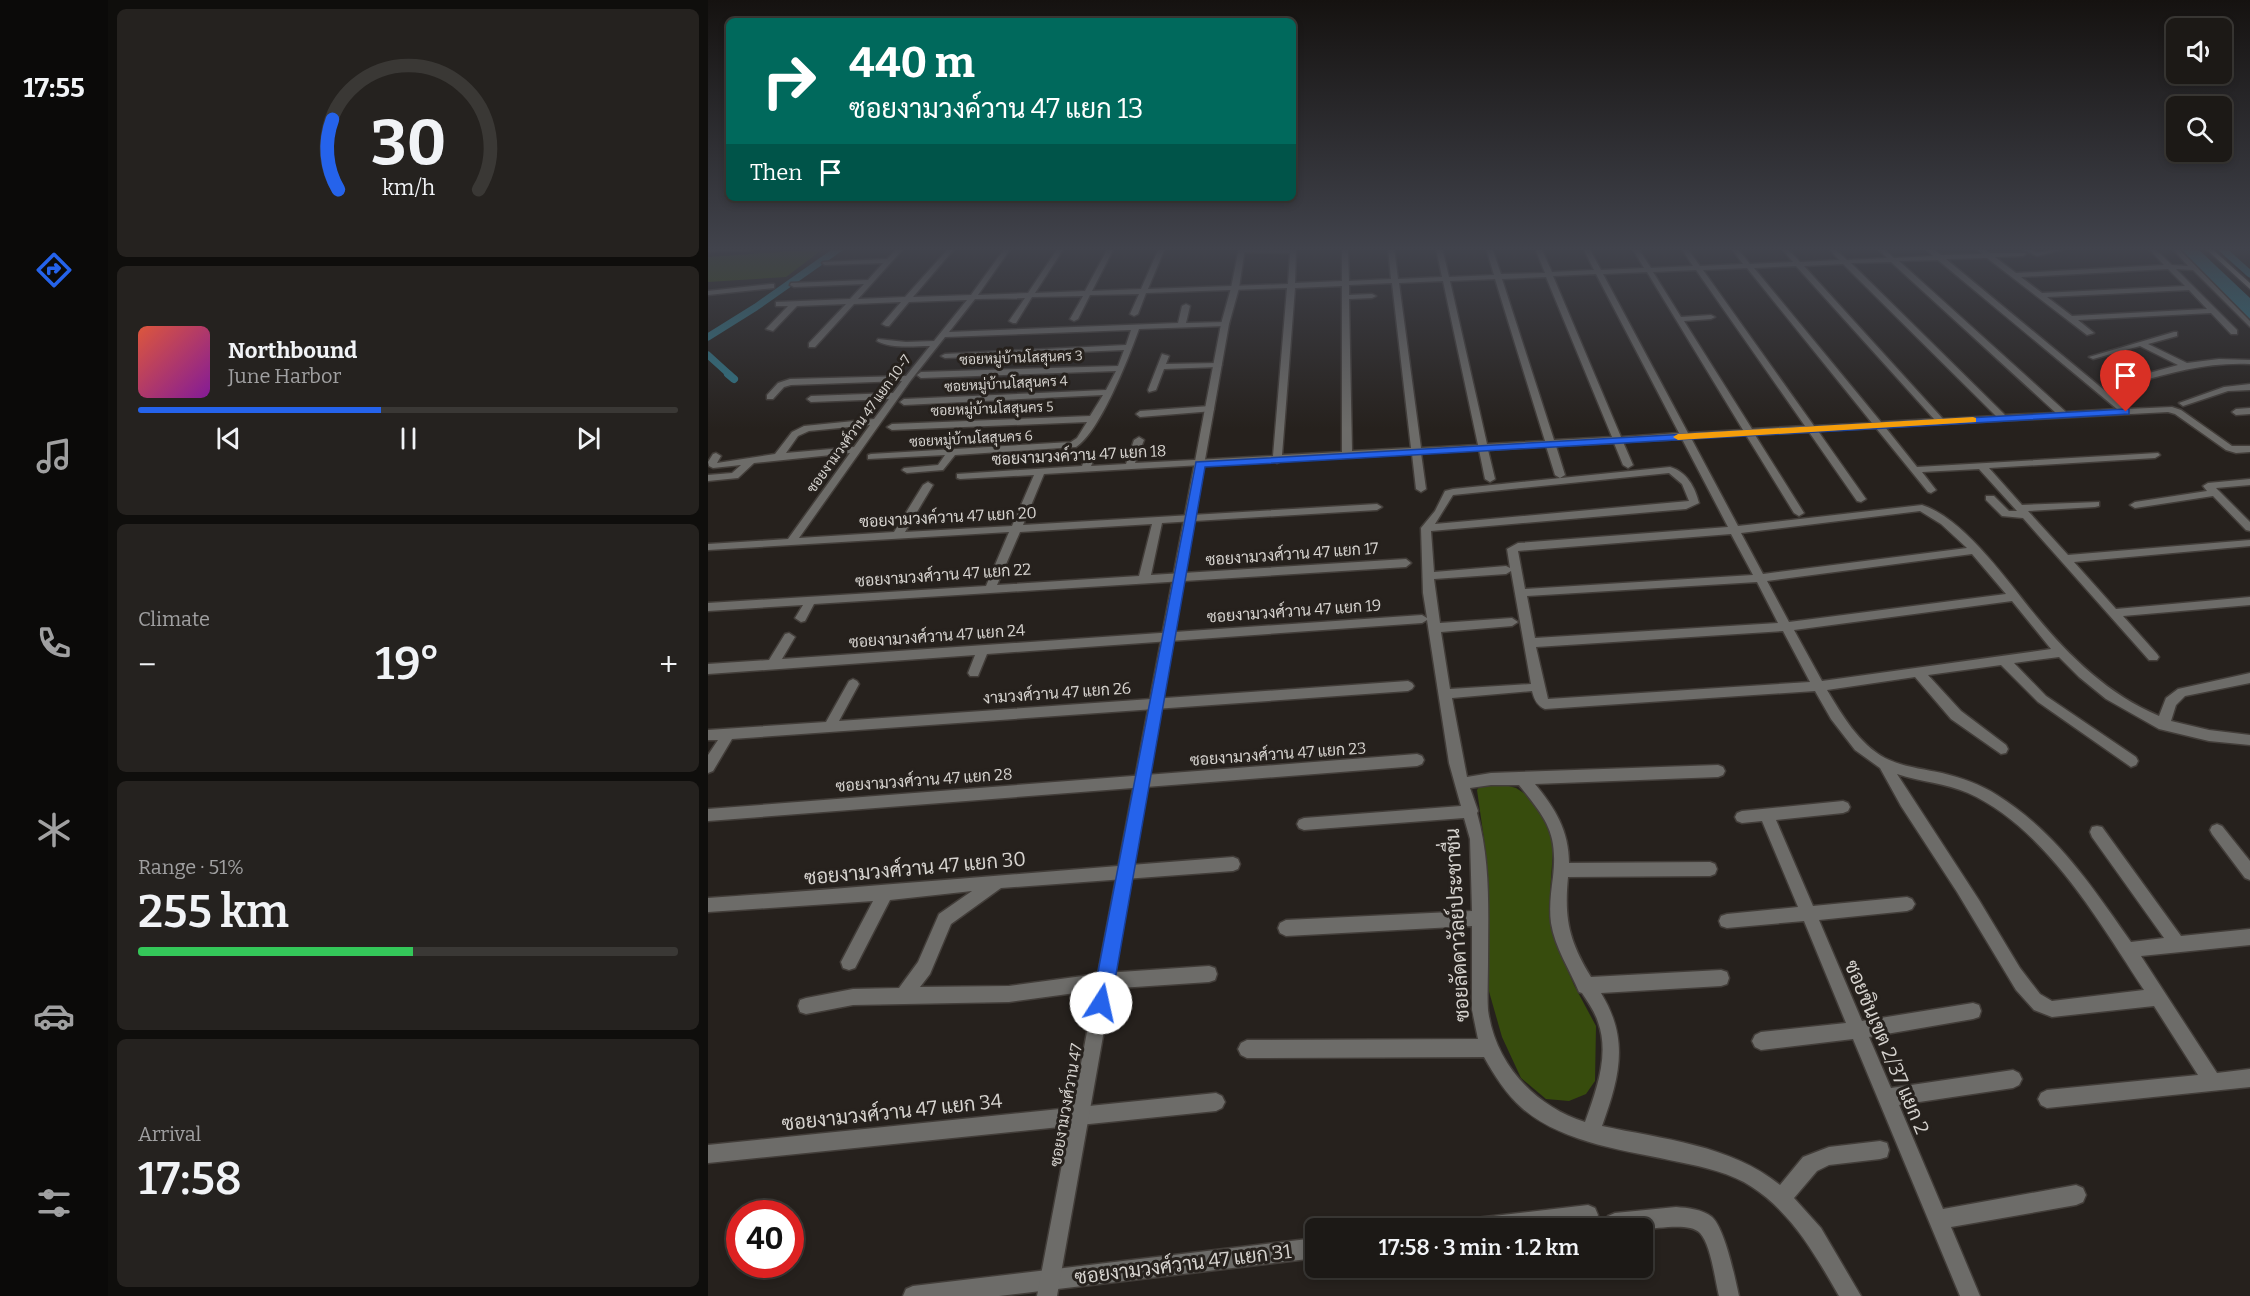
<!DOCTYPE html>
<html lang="en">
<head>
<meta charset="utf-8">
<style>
  :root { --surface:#1c1916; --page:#25221f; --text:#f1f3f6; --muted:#a0a0a1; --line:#3a3835; --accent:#2563eb }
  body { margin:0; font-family:Bitter,Sarabun,serif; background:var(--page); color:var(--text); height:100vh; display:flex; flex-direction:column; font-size:22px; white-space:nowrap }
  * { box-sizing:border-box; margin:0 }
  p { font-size:20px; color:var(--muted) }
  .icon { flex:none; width:33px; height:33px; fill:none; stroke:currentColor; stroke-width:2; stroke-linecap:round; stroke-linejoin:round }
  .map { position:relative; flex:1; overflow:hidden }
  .panel { display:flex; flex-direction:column; gap:9px; padding:9px; background:#0f0e0c; width:600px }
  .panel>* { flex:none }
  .banner { position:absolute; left:18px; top:18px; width:570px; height:183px; border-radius:9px; box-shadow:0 3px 9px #0003,0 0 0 2px var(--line); background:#00695c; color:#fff; overflow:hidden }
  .fabs { position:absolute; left:1458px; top:18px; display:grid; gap:12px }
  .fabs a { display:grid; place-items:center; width:66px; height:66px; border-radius:9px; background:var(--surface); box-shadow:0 3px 9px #0003,0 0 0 2px var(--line); font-size:30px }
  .speed { position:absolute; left:18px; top:1200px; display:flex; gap:12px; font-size:30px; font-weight:700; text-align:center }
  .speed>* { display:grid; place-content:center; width:78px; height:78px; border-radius:50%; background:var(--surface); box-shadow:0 3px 9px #0003,0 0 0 2px var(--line); line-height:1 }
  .speed .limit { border:9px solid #d22; background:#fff; color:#111 }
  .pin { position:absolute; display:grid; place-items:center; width:51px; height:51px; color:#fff; margin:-62px -26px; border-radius:50% 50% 50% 0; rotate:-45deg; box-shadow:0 0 6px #0007 }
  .pin .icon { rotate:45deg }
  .me { position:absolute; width:66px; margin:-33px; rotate:10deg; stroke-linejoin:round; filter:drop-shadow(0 0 4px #0008) }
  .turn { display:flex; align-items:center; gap:21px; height:126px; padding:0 24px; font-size:27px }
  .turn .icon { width:78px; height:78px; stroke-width:2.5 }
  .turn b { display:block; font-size:42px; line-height:51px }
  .then { display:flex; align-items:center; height:57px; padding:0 24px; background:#0003; gap:12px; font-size:22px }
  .big { font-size:45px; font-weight:600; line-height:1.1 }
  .panel .widget { flex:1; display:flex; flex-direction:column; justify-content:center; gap:9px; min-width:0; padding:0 21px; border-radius:9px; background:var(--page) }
  .panel .dial { align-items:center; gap:0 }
  .dial svg { height:156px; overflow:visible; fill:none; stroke:var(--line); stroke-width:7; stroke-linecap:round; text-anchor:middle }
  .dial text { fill:var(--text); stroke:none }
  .song { display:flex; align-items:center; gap:18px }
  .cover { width:72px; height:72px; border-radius:9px; background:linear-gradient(135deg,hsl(10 70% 55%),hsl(290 70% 35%)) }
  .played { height:6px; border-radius:3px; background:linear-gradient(90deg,var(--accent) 45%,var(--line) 45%) }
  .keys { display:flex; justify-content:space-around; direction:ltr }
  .heat { display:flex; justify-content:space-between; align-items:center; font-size:33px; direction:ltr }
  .charge { height:9px; border-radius:4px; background:linear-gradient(90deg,#34c759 51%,var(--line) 0) }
  .trip { position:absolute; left:597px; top:1218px; width:348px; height:60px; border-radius:9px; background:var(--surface); box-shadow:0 3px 9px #0003,0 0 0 2px var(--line); font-weight:600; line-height:60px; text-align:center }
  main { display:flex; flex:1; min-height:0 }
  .tabs { display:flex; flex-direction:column; width:108px; justify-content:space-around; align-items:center; background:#0b0a09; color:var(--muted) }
  .tabs .icon { width:42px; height:42px }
  .tabs .selected { color:var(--accent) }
  .tabs b { font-size:27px; color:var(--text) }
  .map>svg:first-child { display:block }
</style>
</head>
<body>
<main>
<nav class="tabs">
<b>17:55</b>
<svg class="icon selected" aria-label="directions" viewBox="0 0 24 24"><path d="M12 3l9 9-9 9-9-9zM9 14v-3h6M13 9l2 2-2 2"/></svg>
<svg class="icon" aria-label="music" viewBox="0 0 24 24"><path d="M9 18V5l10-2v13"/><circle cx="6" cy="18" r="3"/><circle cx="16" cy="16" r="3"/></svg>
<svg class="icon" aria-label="phone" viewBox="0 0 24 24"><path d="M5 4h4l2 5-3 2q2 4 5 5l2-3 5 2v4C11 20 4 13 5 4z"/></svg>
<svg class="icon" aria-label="climate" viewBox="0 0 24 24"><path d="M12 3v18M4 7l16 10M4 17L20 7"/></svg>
<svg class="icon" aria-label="car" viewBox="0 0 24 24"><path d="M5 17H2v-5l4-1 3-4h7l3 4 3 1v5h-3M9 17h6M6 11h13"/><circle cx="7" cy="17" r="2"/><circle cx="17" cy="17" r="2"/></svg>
<svg class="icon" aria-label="filters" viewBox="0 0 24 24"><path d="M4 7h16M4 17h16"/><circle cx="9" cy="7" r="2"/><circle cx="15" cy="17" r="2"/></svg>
</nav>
<section class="panel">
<div class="widget dial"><svg viewBox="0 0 100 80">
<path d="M14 69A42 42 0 1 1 86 69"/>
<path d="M14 69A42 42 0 0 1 11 33" stroke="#2563eb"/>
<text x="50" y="56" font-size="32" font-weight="700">30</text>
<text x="50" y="72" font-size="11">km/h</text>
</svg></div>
<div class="widget">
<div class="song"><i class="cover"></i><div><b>Northbound</b><p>June Harbor</p></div></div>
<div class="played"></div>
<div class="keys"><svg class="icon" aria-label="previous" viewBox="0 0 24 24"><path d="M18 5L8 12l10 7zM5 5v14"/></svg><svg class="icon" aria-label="pause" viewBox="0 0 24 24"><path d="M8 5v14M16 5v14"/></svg><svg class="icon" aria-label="next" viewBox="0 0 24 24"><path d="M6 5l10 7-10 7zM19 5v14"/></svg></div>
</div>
<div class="widget"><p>Climate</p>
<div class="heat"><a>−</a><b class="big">19°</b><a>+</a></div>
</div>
<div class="widget"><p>Range · 51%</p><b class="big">255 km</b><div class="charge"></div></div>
<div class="widget"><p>Arrival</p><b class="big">17:58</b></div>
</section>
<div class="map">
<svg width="1542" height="1296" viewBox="0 0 1542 1296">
  <rect width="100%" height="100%" fill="#26211d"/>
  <g fill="#374c0d">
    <polygon points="115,249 78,277 0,282 0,257"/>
    <polygon points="790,783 808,788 822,797 842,824 845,850 842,894 846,938 866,985 888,1026 887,1081 878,1094 861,1101 838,1099 813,1078 794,1037 778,981 777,846 769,790 773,784"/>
  </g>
  <polygon fill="#307686" points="1469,248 1489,248 1542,298 1542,320"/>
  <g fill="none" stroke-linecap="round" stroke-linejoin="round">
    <g stroke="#307686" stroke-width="7">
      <polyline points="1513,248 1542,274"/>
      <polyline points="0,337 48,307 132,248"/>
      <polyline points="0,355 22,375"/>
    </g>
    <polyline stroke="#307686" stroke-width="8" points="20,374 26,379"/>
    <defs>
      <g id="minor">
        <polygon points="0,248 46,248 43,250 0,252"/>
        <path d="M190,248H196L150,299L197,297L241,248H247L205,297L263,295L297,248H303L270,295L320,293L350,248H356L327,293L377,291L400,248H406L384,291L433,289L451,248H457L440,289L580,284L582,253L531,252V250L533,249L588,250L587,283L634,281V250L637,248L640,250L641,281L683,279L680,248H686L690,279L734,277L728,248H734L741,277L786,275L778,248H784L793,274L837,273L827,248H833L844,272L886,270L875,248H881L893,270L936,268L924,248H930L943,268L985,266L973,248H979L992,266L1035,264L1023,248H1029L1042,264L1085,262L1073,248H1079L1092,262L1131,260L1120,248H1126L1139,260L1179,258L1169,248H1175L1186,258L1225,256L1217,248H1224L1233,255L1274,254L1268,248H1275L1282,253H1317L1318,254L1315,256L1287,257L1308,273L1456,265L1440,248H1446L1464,265L1480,266L1464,248H1470L1542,321V327L1485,270L1468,269L1529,330V334H1523L1503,313L1370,320L1386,333L1379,335L1279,258L1238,259L1419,409L1464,407L1473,410L1524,446H1542V452L1528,453L1518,450L1467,414L1460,412L1177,427L1209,467L1450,453L1452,455L1447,458L1281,468L1314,505L1391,502V506L1387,507L1320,511L1360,555L1542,540V546L1366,562L1408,609L1542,597V605L1415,616L1449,654L1451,657L1449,660H1441L1315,518L1294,516L1278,500V496H1286L1301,511H1309L1271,469L1214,472L1228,490L1223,493L1220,492L1168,428L1110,431L1158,499L1153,502L1149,501L1101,432L1047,435L1096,513L1091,516L1086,513L1038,435L983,438L1030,526L1214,505C1256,518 1300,582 1328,616C1362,657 1401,695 1451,716L1458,698L1470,689L1542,673V683L1477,696L1468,705L1463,721L1501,730L1542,735V745L1501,741L1451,729L1398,699L1371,677L1351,657L1306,663L1338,696L1428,757L1430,761L1428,765L1423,767L1330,702L1293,665L1220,675L1253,711L1298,745L1300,749L1298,753L1293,754L1243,719L1207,677L1119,690C1134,715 1151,744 1177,758C1195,767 1215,769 1234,773C1254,778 1272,784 1289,795C1347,831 1384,886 1423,942L1456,938L1384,837L1382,832L1384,827L1389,826L1394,827L1473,936L1542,929V945L1433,956L1509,1073L1542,1069V1087L1339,1108L1333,1105L1330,1099L1333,1093L1339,1090L1490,1075L1446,1006L1344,1017L1326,1010L1308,990L1249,892L1193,806L1172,768L1147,750L1123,719L1107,691L837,709C829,706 826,699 824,691L744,698L759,777L783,773L1010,765L1015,767L1017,771L1015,775L1010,777L827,784C847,808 861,831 861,863L1002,862L1007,864L1009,869L1007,874L1002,876L860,877C856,919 861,941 883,977L1013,970L1019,972L1021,978L1019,984L1013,986L893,993C922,1040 911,1078 894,1126C954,1139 1023,1145 1072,1185L1095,1157L1121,1147L1172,1141L1179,1143L1181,1150L1179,1157L1172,1159L1121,1165L1109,1171L1086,1198L1113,1228L1153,1296H1131C1108,1256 1084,1213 1044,1187C1023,1173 996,1167 971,1162C918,1150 856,1144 814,1108C798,1094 786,1075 776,1057L539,1058L533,1055L530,1049L533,1043L539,1040L770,1039L764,1010V926L578,936L572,933L570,928L572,923L578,920L764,911L762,839L756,818L596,830L591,828L589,824L591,820L596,818L753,806L741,763L719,620L714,623L279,654L270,676H262L260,673L267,655L0,674V664L61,660L77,634L81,633L87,637L74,659L714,615L719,618L715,593L713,528L727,511L737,491L745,489L962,467C979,472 987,487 991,503L978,509L723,531L726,572L798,566L802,568L799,549L810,543L1020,527L974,439L915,442L925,465L920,468L915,465L906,443L848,446L857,475L852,478L847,475L838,446L780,450L787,479L782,482L777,479L771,450L713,453L718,489L713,492L708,489L704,454L573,461L569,463L565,461L336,474L315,525L669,504L674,507L669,510L454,523L443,575L698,559L703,563L698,567L106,604L97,621L93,622L87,618L95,605L0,611V603L278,586L301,532L0,550V544L80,539L142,453L46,463L30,478L0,481V475L24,473L33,465L5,468L1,466L0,462L5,454L8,453L13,456L9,463L67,454L84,432L96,426L166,419L181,399L103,402L99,399L103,396L185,393L194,381L83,385L76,387L65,399H59V395L70,383L82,379L198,376L222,346C206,346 183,349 169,341L170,339L198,342L226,341L259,300L201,302L181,326H178L174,324L193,302L146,304L107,347H101V343L138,304L89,306L65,331L58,329L80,306H68V302L142,299L156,284L86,287L82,285L83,283L160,280L175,263L117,265L114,263L115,262L179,259ZM1230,260L1409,409L1358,412L1191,261ZM1183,262L1348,413L1297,415L1143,263ZM1135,264L1288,416L1235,419L1096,266ZM1088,266L1226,419L1173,422L1046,268ZM1039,268L1164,423L1106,426L995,270ZM1460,269L1477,286L1334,293L1313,277ZM988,270L1097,426L1044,429L976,321L1003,319L1007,317L1003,315L973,317L945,272ZM939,272L1035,430L980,433L895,274ZM888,274L971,433L913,437L845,276ZM838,277L904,437L846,440L794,279ZM787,279L837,441L779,444L742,281ZM735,281L770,445L713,448L691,283ZM684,283L703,448L644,451L641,299L664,298L668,296L664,294L641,295V285ZM634,286V452L574,455L587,288ZM579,288L565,456L427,463L436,440L431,437L426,440L418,464L383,466L388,455L383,452L378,455L374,466L249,474V478L252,479L326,475L304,526L197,532L225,485L220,482L215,485L186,532L91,538L203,380L237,337L423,330L418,345L237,354L233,356L237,358L416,350L410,366L213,372L209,375L213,378L408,371L398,390L196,399L192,402L196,405L395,395L382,416L184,424L179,427L184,430L379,422L369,438L363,442L163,454L160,455V459L237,455L230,465L196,468L194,470L199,473L235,470L247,455L368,447C392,432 421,357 431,329L517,326L521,324L517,322L478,323L482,306L478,304L474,306L470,323L241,332L267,299L317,298L301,321L305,323H308L324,297L375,296L362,319L366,321L370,319L382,295L431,294L422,314L426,316L430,314L438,293ZM1481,290L1499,309L1364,316L1339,297ZM162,425L146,447L78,453L90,436L101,431ZM961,473L974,484L981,501L727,524L745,495ZM1212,511L1233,524L1259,548L1055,574L1033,533ZM444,524L431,576L289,585L312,532ZM1023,534L1045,575L817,589L810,551ZM1264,554L1298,594L1081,622L1059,581ZM803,571L823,684L742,689L733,632L804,626L810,622L804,618L732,623L726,579L798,574ZM1049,582L1070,623L827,638L819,596ZM1304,601L1343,649L1114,681L1086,630ZM1075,631L1102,682L840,699L828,647ZM1189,774C1213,782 1238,783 1260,793C1338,828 1391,922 1436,990L1344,1001L1332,994L1312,968L1271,900ZM783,785H811C838,819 850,832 845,877C843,892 841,908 843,923C847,948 862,970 871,992L874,993C880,1002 887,1012 890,1022C902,1055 888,1091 877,1122C827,1106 787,1064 780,1010C779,995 780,979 780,964C780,914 783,862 769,813L770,811L762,788Z"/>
        <path d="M1311,248C1318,247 1323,251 1331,252C1341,252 1351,247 1361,248L1329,256Z"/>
        <polygon points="63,284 66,284 66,288 0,295 0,291"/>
        <path d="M1466,332H1469V336L1440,344L1479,363L1511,359L1542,360V364C1501,362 1466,372 1426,383L1423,382V378L1470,365L1432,346L1385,359L1381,357Z"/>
        <polygon points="454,354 461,356 458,364 510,363 514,365 510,367 456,369 448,390 441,392 440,390"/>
        <polygon points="1542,384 1542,390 1520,391 1475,406 1471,403 1516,387"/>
        <polygon points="502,406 506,409 505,411 432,417 428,414 432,411"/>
        <polygon points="1542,408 1542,414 1528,415 1524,412 1528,409"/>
        <polygon points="1542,479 1542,485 1508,488 1542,522 1542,531 1538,530 1505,496 1427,508 1422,505 1427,502 1499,491 1495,486 1500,483"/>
        <polygon points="145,679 149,681 151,684 131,721 700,681 704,683 706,686 704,689 700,691 24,739 5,771 0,773 0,755 10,740 0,740 0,730 118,722 141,681"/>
        <polygon points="709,754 714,756 716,760 714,764 709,766 0,821 0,809"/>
        <polygon points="1135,801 1140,803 1142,807 1140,811 1135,813 1068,820 1105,906 1199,897 1204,899 1207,904 1204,909 1199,911 1111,920 1154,1021 1265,1003 1271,1005 1273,1011 1271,1017 1265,1019 1161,1037 1183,1088 1305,1070 1311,1073 1314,1079 1311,1085 1305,1088 1191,1105 1235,1209 1368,1185 1375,1188 1378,1195 1375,1202 1368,1205 1243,1227 1272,1296 1252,1296 1145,1039 1053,1050 1047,1047 1044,1041 1047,1035 1053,1032 1138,1023 1096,921 1019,928 1013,926 1011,921 1013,916 1019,914 1090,907 1054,821 1034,823 1029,821 1027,817 1029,813 1034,811"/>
        <polygon points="1509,824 1514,826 1542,861 1542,880 1537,878 1504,834 1502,830 1504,826"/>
        <path d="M525,857L530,859L532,864L530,869L525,871L293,888L243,924L222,974L212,987L301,986L397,973L501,966L507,968L509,974L507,980L501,982L397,989L301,1002L145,1005L98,1014L92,1012L90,1006L92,1000L98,998L145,989L191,988L210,962L231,914L264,891L182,900L147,968L141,970L135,968L133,962L165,901L0,912V898C175,886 350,870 525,857Z"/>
        <polygon points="508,1093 514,1096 517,1102 514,1108 508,1111 0,1163 0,1145"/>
        <polygon points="880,1205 887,1208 890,1215 887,1222 880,1225 848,1228 758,1228 761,1221 768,1218"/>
        <path d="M968,1207C980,1208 994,1209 1004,1217C1017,1229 1027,1278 1031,1296H1011C1007,1280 1003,1245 992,1233C981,1222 950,1229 936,1229C926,1229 912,1228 899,1228L897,1223L900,1216L907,1213Z"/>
        <polygon points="608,1238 608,1258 291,1296 195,1296 198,1289 205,1286"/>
      </g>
      <polygon id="tertiary" points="531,248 537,248 531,288 521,324 349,1296 329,1296 513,324 523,288"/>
      <polygon id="secondary" points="1497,248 1503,248 1542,283 1542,289"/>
    </defs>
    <use href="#minor" stroke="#423d39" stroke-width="3"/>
    <use href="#tertiary" stroke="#423d39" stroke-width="3"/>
    <use href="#secondary" stroke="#423d39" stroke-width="3"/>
    <use href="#minor" fill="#6d6c69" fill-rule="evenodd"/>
    <use href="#tertiary" fill="#6d6c69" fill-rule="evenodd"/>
    <use href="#secondary" fill="#989791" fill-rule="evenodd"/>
  </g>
  <linearGradient id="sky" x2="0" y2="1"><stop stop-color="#151210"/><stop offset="0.58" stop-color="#41434c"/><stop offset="1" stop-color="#41434c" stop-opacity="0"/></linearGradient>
  <rect width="1542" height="429" fill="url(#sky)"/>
  <polygon fill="#2563eb" stroke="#184099" stroke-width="1.5" points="1418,409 1421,409 1421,414 497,467 403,1003 400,1010 393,1013 387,1010 384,1003 488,462"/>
  <polygon fill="#f59e0b" points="1265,417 1268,418 1268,422 970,440 965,437 970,434"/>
  <g text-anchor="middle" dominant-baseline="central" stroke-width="6" stroke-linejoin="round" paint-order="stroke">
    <g font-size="14" fill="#d5d2ce" stroke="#26211d">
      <text transform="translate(313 358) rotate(-2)">ซอยหมู่บ้านโสสุนคร 3</text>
      <text transform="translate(298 384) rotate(-3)">ซอยหมู่บ้านโสสุนคร 4</text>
      <text transform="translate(284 409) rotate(-2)">ซอยหมู่บ้านโสสุนคร 5</text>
      <text transform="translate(151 424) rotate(-54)">ซอยงามวงศ์วาน 47 แยก 10-7</text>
      <text transform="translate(263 439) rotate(-3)">ซอยหมู่บ้านโสสุนคร 6</text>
    </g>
    <g font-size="16" fill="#d5d2ce" stroke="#26211d">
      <text transform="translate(371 455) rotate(-3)">ซอยงามวงค์วาน 47 แยก 18</text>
      <text transform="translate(240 517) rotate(-3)">ซอยงามวงค์วาน 47 แยก 20</text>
      <text transform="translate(584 554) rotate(-4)">ซอยงามวงศ์วาน 47 แยก 17</text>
      <text transform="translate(235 575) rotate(-4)">ซอยงามวงศ์วาน 47 แยก 22</text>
      <text transform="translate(586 611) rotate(-4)">ซอยงามวงศ์วาน 47 แยก 19</text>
      <text transform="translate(229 636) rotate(-4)">ซอยงามวงศ์วาน 47 แยก 24</text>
      <text transform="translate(349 693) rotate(-4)">งามวงศ์วาน 47 แยก 26</text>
      <text transform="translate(570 754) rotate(-4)">ซอยงามวงศ์วาน 47 แยก 23</text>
      <text transform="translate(216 780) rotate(-4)">ซอยงามวงศ์วาน 47 แยก 28</text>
      <text transform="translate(358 1105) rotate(-80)">ซอยงามวงศ์วาน 47</text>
    </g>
    <g font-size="20" fill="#d5d2ce" stroke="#26211d">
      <text transform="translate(207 868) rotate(-5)">ซอยงามวงศ์วาน 47 แยก 30</text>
      <text transform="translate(749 925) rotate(-93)">ซอยลัดดาวัลย์ประชาชื่น</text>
      <text transform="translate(1179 1047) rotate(67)">ซอยชินเขต 2/37 แยก 2</text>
      <text transform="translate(184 1112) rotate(-6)">ซอยงามวงศ์วาน 47 แยก 34</text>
      <text transform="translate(475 1264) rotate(-7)">ซอยงามวงศ์วาน 47 แยก 31</text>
    </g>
  </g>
</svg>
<div class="fabs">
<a><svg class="icon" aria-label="sound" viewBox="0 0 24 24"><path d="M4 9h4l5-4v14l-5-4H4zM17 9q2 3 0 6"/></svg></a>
<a><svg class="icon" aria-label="search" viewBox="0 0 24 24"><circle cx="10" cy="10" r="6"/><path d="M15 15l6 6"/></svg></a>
</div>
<div class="speed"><div class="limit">40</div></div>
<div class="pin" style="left:1418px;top:412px;background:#d93025"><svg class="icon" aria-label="arrive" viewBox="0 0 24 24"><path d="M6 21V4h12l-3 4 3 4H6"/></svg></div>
<svg class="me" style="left:393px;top:1003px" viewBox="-20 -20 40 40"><circle r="19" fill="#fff"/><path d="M0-13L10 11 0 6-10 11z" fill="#2563eb"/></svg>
<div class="trip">17:58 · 3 min · 1.2 km</div>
<div class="banner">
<div class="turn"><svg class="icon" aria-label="right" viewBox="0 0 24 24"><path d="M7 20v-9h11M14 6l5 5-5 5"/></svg><div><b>440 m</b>ซอยงามวงค์วาน 47 แยก 13</div></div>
<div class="then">Then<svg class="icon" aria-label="arrive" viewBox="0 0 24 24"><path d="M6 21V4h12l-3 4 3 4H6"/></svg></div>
</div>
</div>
</main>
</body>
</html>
